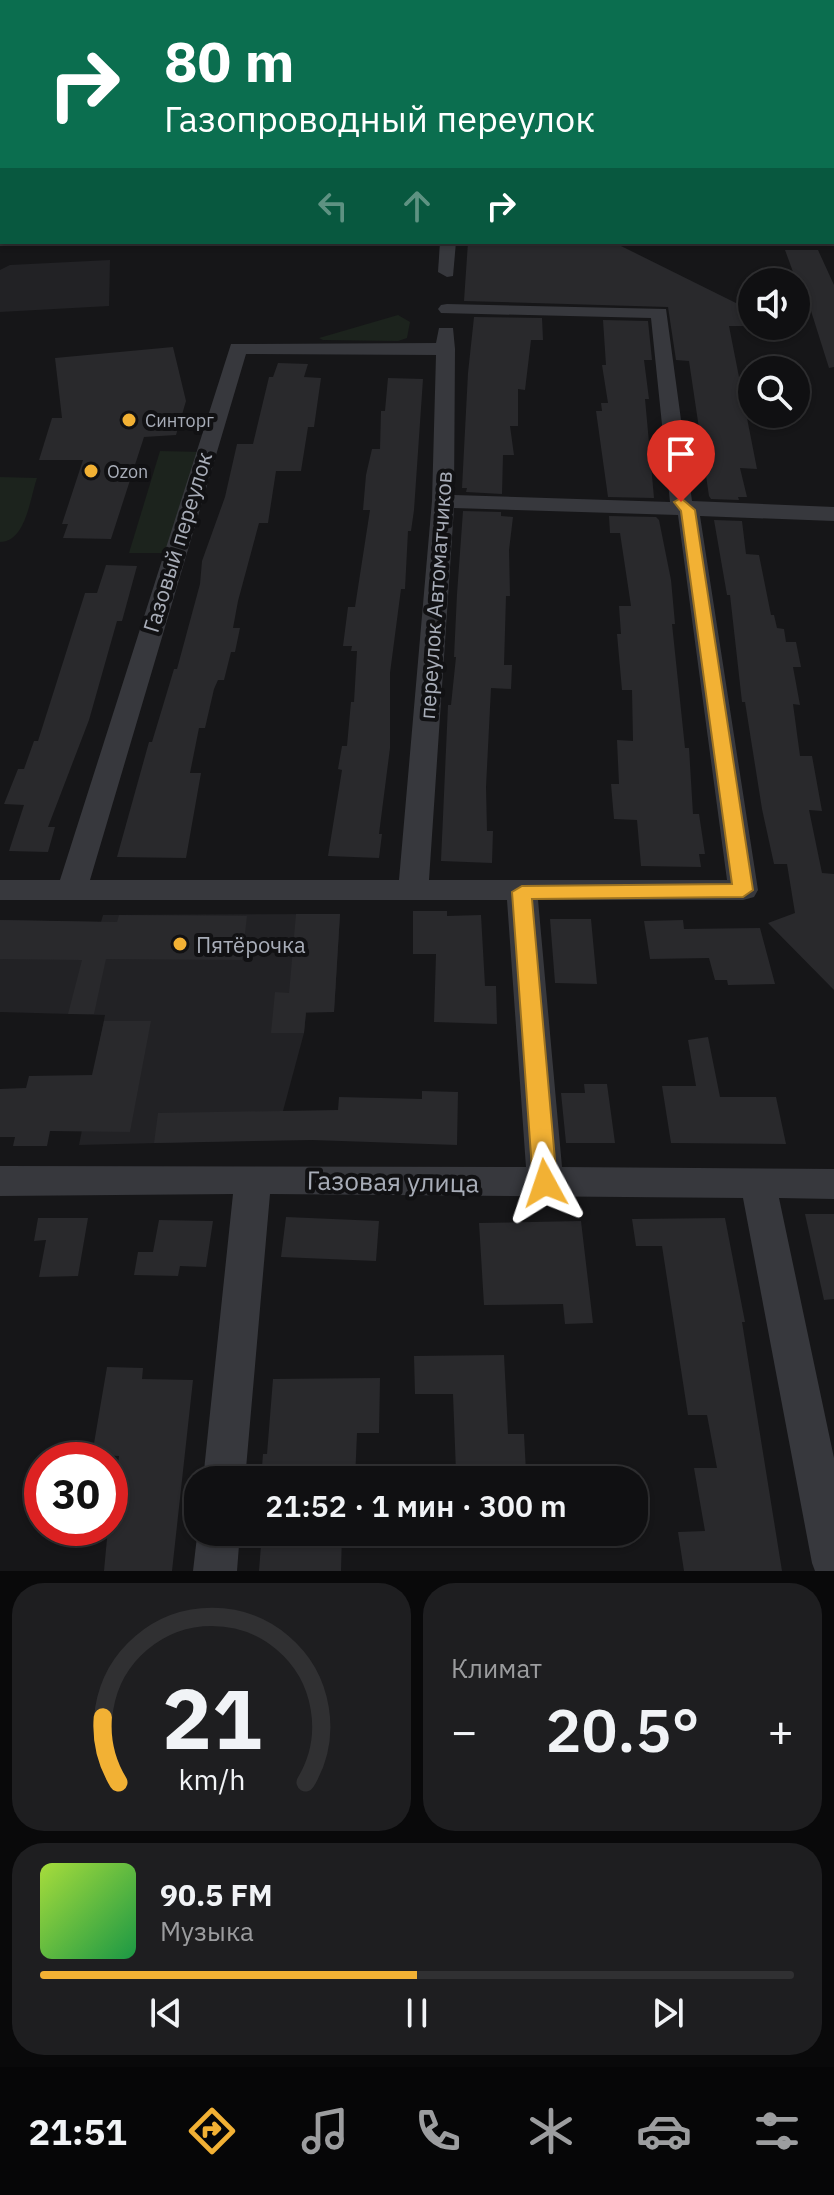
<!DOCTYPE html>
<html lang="ru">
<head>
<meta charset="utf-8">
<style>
  :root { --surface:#101012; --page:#1e1e20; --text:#f1f3f6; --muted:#9c9d9f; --line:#303032; --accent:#f2b134 }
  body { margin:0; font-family:"IBM Plex Sans",sans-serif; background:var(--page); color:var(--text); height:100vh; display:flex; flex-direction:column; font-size:30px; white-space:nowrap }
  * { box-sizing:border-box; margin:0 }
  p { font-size:26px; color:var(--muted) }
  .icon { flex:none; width:44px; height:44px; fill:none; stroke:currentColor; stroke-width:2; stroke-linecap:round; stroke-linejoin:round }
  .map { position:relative; height:1571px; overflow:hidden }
  .side { display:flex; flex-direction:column; gap:12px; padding:12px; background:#09090a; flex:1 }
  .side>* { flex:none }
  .banner { position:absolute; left:0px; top:0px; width:834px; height:244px; box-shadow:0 2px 6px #0004,0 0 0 2px var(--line); background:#0b6e4f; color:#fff; overflow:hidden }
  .buttons { position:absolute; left:738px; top:268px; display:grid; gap:16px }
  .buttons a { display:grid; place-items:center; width:72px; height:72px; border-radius:50%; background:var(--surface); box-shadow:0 2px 6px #0004,0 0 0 2px var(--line); font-size:40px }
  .speed { position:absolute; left:24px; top:1442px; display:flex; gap:16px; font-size:40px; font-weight:700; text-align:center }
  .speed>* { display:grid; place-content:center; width:104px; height:104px; border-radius:50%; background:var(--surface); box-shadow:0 2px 6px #0004,0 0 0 2px var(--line); line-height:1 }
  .speed .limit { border:12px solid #d22; background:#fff; color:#111 }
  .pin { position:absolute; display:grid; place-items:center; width:68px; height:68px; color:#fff; margin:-82px -34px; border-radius:50% 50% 50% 0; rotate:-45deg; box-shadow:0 0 8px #0007 }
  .pin .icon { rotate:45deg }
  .me { position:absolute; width:88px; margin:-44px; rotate:355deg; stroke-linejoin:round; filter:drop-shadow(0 0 6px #0008) }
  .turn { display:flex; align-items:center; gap:28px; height:168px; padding:0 32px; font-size:36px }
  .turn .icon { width:104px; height:104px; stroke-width:2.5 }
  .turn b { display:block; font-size:56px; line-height:68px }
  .lanes { display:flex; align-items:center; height:76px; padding:0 32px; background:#0003; justify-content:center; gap:40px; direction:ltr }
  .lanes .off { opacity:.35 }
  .big { font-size:60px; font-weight:600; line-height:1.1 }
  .side .card { flex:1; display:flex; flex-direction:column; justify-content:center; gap:12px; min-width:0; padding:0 28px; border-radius:32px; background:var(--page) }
  .side .dial { align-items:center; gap:0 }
  .dial svg { height:208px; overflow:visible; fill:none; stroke:var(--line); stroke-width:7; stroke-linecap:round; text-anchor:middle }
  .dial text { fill:var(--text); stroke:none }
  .song { display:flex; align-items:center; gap:24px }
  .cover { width:96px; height:96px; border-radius:12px; background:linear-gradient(135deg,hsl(80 70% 55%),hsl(140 70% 35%)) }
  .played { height:8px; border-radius:4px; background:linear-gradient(90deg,var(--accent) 50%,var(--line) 50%) }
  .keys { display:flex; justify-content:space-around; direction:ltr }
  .heat { display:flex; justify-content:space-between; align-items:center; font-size:44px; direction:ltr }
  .side .tiles { flex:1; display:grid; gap:12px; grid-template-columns:1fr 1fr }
  .card:last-child { grid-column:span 2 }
  .trip { position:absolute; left:184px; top:1466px; width:464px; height:80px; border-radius:32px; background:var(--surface); box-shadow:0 2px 6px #0004,0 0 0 2px var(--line); font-weight:600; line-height:80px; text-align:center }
  .menu { display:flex; height:128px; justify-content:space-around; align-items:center; background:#060607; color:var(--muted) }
  .menu .icon { width:56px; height:56px }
  .menu .on { color:var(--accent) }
  .menu b { font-size:36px; color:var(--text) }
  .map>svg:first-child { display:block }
</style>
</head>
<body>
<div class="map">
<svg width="834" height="1571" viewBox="0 0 834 1571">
  <rect width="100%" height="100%" fill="#161618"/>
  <g fill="#222225">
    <polygon points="110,260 109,306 0,312 0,270 10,265"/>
    <polygon points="340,914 334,1012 306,1013 304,1033 283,1111 281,1140 79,1145 105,1015 0,1012 0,920 101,922 103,915"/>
  </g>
  <g fill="#1c231d">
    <polygon points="237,0 667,0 677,2 240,2"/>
    <polygon points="398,315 410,322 407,338 398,341 323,340 319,338"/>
    <polygon points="160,451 204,452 174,553 129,553"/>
    <path d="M0,477L37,478C30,498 26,542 0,542Z"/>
  </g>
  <g fill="#29292c">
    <polygon points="468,242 617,244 742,306 746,326 729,326 757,469 740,468 747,497 738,497 739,500 711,499 709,496 689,361 676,360 668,307 464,301"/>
    <polygon points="785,250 818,250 834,285 834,367 829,368 806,295 796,295 796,280"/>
    <polygon points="474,317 542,318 543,340 531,340 525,390 518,389 518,426 510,426 514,455 503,455 502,494 466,492 467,488 462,488 468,373"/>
    <polygon points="603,320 648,321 652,360 644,360 649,399 645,399 654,498 608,497 596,411 602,411 601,403 608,403 602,365 606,365"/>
    <polygon points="173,347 186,401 176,435 144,437 111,539 63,538 68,524 62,524 83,460 39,460 52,418 62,418 55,358"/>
    <polygon points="278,363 308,364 304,377 321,378 314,427 308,427 301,471 276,471 268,523 259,523 238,601 233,628 240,628 235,652 231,652 224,680 218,680 214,689 205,728 199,728 190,773 201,773 186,858 117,857 149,742 152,742 174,669 177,669 200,584 202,561 225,497 237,444 253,444 269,377 273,377"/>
    <polygon points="388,378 423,379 414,510 411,531 408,531 405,589 401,589 390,673 390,748 379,834 382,834 379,858 328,856 342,770 338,769 342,746 347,746 351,702 354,702 357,651 351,651 352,646 343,646 348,607 355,607 370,510 363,510 366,475 372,449 380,449 381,411 385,411"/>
    <polygon points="463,511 501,512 501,516 513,517 509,550 510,596 506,596 504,665 512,665 511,689 491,688 486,787 487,831 493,831 492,863 441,861 448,705 451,705 456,657 454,657 457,594"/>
    <polygon points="609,516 656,517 659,520 671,580 675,624 672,624 685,748 689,748 693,814 699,814 705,854 699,854 701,867 641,866 637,820 614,819 611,784 619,784 617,740 633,741 632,690 622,690 617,634 621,634 619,606 631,606 620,533 610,533"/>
    <polygon points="714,520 742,521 746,554 759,555 771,615 774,615 777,628 784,629 786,642 796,642 801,667 793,667 800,705 793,704 800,756 812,756 822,811 809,810 822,873 834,874 834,990 768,923 795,913 787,864 774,864 762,809 745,702 742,702 730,595 727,595"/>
    <polygon points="106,565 137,566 122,621 117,621 89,720 48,827 55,827 48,852 9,851 24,805 4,804 18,769 24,769 34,741 38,741 85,593 97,593"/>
    <polygon points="413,911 447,911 447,916 481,915 485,986 496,986 497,1024 434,1022 436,954 413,954"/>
    <polygon points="296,914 340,914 334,1012 306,1012 304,1033 271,1033 275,992 289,993"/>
    <polygon points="119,915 247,916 242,960 106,959 94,1014 68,1014 82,960 0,959 0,920 117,922"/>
    <polygon points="550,919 591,919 597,984 555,983"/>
    <polygon points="683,920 684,929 760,928 775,984 728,985 727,980 715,980 709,958 650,959 644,921"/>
    <polygon points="104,1021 151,1021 130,1132 50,1131 47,1146 13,1146 15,1137 0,1137 0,1089 26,1088 29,1076 92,1075"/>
    <polygon points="708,1037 720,1097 776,1097 786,1144 671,1143 662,1086 696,1086 688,1040"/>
    <polygon points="584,1084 607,1084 615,1143 566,1143 561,1093 585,1093"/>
    <polygon points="422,1091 458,1092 457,1145 312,1140 154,1143 158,1113 338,1110 339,1097 422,1099"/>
    <polygon points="805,1214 834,1214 834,1299 824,1300"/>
    <polygon points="286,1217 379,1221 376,1261 281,1257"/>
    <polygon points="38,1218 88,1218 78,1276 39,1277 46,1240 34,1241"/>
    <polygon points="725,1218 745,1322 742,1322 782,1571 684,1571 678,1532 705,1531 694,1468 717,1468 707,1415 688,1415 662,1246 636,1246 632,1219"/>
    <polygon points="159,1220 213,1221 206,1267 180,1266 178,1276 134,1275 138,1252 153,1252"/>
    <polygon points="581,1221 593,1323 565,1324 563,1304 484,1305 479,1223"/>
    <polygon points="504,1355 508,1434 524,1434 526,1472 456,1472 453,1394 415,1394 414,1356"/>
    <polygon points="107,1367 143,1368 142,1379 193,1380 172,1571 104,1571 110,1506 113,1506 119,1456 92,1455"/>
    <polygon points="380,1378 379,1433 357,1433 355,1480 261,1480 263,1454 267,1454 273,1379"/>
    <polygon points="262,1532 342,1532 341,1571 259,1571"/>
  </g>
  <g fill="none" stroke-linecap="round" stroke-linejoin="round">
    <g fill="#37383d" fill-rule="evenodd">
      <polygon points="832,236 834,246 826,245 824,242 832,242"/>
      <polygon points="440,242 456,242 453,276 447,277 438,272"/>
      <path d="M447,304L666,309L692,501L834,507V521L700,516L758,890L754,897L743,900H538L562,1167L834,1169V1199L779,1198L834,1458V1571H815L812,1563L743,1198L270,1194L245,1480H203L233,1194L0,1196V1166L526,1167L507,900H0V880H60L231,344L436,343L439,328H453L455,349L454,495L670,502L651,318L441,313L438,309L441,305ZM246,354L436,355L432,501L399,880H90ZM454,508L678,515L727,880H429Z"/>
      <polygon points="198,1528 198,1532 240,1532 237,1571 193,1571"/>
    </g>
  </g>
  <polygon fill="#f2b134" stroke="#9d7322" stroke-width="2" points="681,498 695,510 753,890 743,897 532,899 557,1183 553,1190 545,1193 537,1190 533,1183 512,892 522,886 732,884 681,511 674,502"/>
  <g fill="#f2b134" stroke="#111113" stroke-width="3">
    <circle cx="129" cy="420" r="8"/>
    <circle cx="91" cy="471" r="8"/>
    <circle cx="180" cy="944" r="8"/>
  </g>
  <g text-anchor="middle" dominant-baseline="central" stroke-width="8" stroke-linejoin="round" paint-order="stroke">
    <g font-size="18" fill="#a8adb8" stroke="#111113" text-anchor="start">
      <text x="145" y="420">Синторг</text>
      <text x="107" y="471">Ozon</text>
    </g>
    <g font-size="22" fill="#a8adb8" stroke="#111113">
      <text transform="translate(177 542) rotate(-73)">Газовый переулок</text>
      <text transform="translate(435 595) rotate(-86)">переулок Автоматчиков</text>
    </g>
    <g font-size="22" fill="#a8adb8" stroke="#111113" text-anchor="start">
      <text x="196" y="944">Пятёрочка</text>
    </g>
    <g font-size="26" fill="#a8adb8" stroke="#111113">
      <text transform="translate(393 1181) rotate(1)">Газовая улица</text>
    </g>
  </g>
</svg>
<div class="buttons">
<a><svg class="icon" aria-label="sound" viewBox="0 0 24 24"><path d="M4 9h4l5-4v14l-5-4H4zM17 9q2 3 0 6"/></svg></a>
<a><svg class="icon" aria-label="search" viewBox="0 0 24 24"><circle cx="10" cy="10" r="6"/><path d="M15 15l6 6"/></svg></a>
</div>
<div class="speed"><div class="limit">30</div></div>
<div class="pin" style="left:681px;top:502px;background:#d93025"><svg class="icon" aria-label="arrive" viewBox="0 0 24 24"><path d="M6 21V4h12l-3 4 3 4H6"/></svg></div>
<svg class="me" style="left:545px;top:1183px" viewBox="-20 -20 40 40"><path d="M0-17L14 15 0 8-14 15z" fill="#f2b134" stroke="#fff" stroke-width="4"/></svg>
<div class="trip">21:52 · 1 мин · 300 m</div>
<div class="banner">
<div class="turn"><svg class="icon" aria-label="right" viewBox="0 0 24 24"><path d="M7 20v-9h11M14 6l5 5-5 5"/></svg><div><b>80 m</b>Газопроводный переулок</div></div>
<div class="lanes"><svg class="icon off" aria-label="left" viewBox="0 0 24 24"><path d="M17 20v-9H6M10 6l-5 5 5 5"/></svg><svg class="icon off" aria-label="ahead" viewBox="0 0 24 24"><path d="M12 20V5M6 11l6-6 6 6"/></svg><svg class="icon" aria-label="right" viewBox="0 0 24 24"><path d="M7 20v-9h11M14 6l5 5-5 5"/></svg></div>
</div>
</div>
<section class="side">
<div class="tiles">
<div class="card dial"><svg viewBox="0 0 100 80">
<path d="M14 69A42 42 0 1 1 86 69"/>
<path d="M14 69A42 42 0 0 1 8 44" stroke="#f2b134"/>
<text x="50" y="56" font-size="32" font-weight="700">21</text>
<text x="50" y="72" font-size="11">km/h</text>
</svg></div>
<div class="card"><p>Климат</p>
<div class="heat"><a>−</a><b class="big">20.5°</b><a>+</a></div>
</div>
<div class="card">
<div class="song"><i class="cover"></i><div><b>90.5 FM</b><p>Музыка</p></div></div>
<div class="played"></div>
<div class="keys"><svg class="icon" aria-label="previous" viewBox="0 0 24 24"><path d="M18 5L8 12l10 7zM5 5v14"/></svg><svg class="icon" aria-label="pause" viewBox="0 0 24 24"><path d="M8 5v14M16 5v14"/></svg><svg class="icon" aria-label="next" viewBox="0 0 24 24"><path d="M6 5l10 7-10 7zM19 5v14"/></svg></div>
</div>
</div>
</section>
<nav class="menu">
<b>21:51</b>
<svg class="icon on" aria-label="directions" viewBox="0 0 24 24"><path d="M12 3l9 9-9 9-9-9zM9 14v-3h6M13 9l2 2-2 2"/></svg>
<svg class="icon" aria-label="music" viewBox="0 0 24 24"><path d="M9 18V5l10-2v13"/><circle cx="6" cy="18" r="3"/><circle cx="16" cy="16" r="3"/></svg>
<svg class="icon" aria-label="phone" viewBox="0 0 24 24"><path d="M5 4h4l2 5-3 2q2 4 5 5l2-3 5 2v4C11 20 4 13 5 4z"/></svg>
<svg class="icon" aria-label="climate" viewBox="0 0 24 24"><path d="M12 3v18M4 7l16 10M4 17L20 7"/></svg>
<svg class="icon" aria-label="car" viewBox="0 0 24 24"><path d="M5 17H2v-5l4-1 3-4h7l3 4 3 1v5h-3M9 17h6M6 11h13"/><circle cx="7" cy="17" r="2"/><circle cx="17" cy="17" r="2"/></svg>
<svg class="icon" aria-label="filters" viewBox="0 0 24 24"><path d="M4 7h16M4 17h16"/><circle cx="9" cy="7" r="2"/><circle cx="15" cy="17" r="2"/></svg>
</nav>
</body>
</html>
